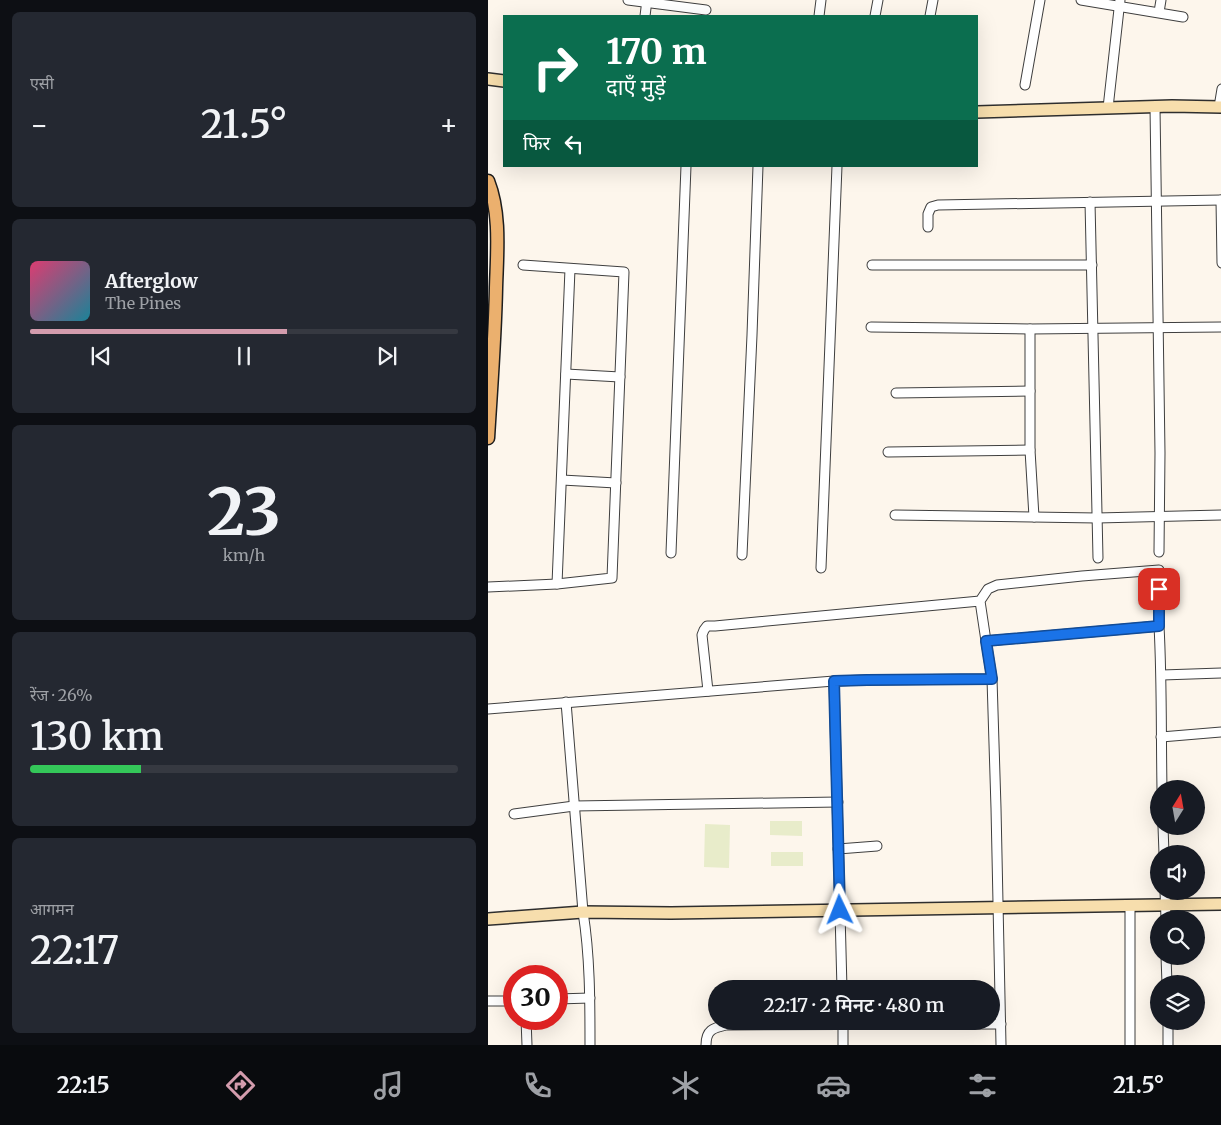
<!DOCTYPE html>
<html lang="hi">
<head>
<meta charset="utf-8">
<style>
  :root { --surface:#171b24; --page:#242831; --text:#f1f3f6; --muted:#9ea1a6; --line:#363941; --accent:#d39cad }
  body { margin:0; font-family:Merriweather,"Noto Sans Devanagari",serif; background:var(--page); color:var(--text); height:100vh; display:flex; flex-direction:column; font-size:19px; white-space:nowrap }
  * { box-sizing:border-box; margin:0 }
  p { font-size:16px; color:var(--muted) }
  .icon { flex:none; width:28px; height:28px; fill:none; stroke:currentColor; stroke-width:2; stroke-linecap:round; stroke-linejoin:round }
  .map { position:relative; flex:1; overflow:hidden }
  .drawer { display:flex; flex-direction:column; gap:12px; padding:12px; background:#0d0f14; width:488px }
  .drawer>* { flex:none }
  .guide { position:absolute; left:15px; top:15px; width:475px; height:152px; border-radius:0px; box-shadow:0 5px 20px #0002; background:#0b6e4f; color:#fff; overflow:hidden }
  .needle { width:32px; rotate:11deg }
  .buttons { position:absolute; left:662px; top:780px; display:grid; gap:10px }
  .buttons a { display:grid; place-items:center; width:55px; height:55px; border-radius:50%; background:var(--surface); box-shadow:0 5px 20px #0002; font-size:25px }
  .speed { position:absolute; left:15px; top:965px; display:flex; gap:10px; font-size:25px; font-weight:700; text-align:center }
  .speed>* { display:grid; place-content:center; width:65px; height:65px; border-radius:50%; background:var(--surface); box-shadow:0 5px 20px #0002; line-height:1 }
  .speed .limit { border:8px solid #d22; background:#fff; color:#111 }
  .pin { position:absolute; display:grid; place-items:center; width:42px; height:42px; color:#fff; margin:-21px; border-radius:10px; box-shadow:0 2px 8px #0006 }
  .me { position:absolute; width:55px; margin:-28px; rotate:358deg; stroke-linejoin:round; filter:drop-shadow(0 0 4px #0008) }
  .turn { display:flex; align-items:center; gap:18px; height:105px; padding:0 20px; font-size:22px }
  .turn .icon { width:65px; height:65px; stroke-width:2.5 }
  .turn b { display:block; font-size:35px; line-height:42px }
  .then { display:flex; align-items:center; height:48px; padding:0 20px; background:#0003; gap:10px; font-size:19px }
  .big { font-size:38px; font-weight:600; line-height:1.1 }
  .drawer .tile { flex:1; display:flex; flex-direction:column; justify-content:center; gap:8px; min-width:0; padding:0 18px; border-radius:8px; background:var(--page) }
  .drawer .dial { align-items:center; gap:0 }
  .dial b { font-size:65px; line-height:1 }
  .song { display:flex; align-items:center; gap:15px }
  .cover { width:60px; height:60px; border-radius:8px; background:linear-gradient(135deg,hsl(340 70% 55%),hsl(190 70% 35%)) }
  .played { height:5px; border-radius:2px; background:linear-gradient(90deg,var(--accent) 60%,var(--line) 60%) }
  .keys { display:flex; justify-content:space-around; direction:ltr }
  .heat { display:flex; justify-content:space-between; align-items:center; font-size:28px; direction:ltr }
  .charge { height:8px; border-radius:4px; background:linear-gradient(90deg,#34c759 26%,var(--line) 0) }
  .trip { position:absolute; left:220px; top:980px; width:292px; height:50px; border-radius:25px; background:var(--surface); box-shadow:0 5px 20px #0002; font-weight:600; line-height:50px; text-align:center }
  .tabs { display:flex; height:80px; justify-content:space-around; align-items:center; background:#090b0e; color:var(--muted) }
  .tabs .icon { width:35px; height:35px }
  .tabs .current { color:var(--accent) }
  .tabs b { font-size:22px; color:var(--text) }
  main { display:flex; flex:1; min-height:0 }
  .map>svg:first-child { display:block }
</style>
</head>
<body>
<main>
<section class="drawer">
<div class="tile"><p>एसी</p>
<div class="heat"><a>−</a><b class="big">21.5°</b><a>+</a></div>
</div>
<div class="tile">
<div class="song"><i class="cover"></i><div><b>Afterglow</b><p>The Pines</p></div></div>
<div class="played"></div>
<div class="keys"><svg class="icon" aria-label="previous" viewBox="0 0 24 24"><path d="M18 5L8 12l10 7zM5 5v14"/></svg><svg class="icon" aria-label="pause" viewBox="0 0 24 24"><path d="M8 5v14M16 5v14"/></svg><svg class="icon" aria-label="next" viewBox="0 0 24 24"><path d="M6 5l10 7-10 7zM19 5v14"/></svg></div>
</div>
<div class="tile dial"><b>23</b><p>km/h</p></div>
<div class="tile"><p>रेंज · 26%</p><b class="big">130 km</b><div class="charge"></div></div>
<div class="tile"><p>आगमन</p><b class="big">22:17</b></div>
</section>
<div class="map">
<svg width="734" height="1045" viewBox="0 0 734 1045">
  <rect width="100%" height="100%" fill="#fdf6ec"/>
  <g fill="#e8ecca">
    <polygon points="282,821 314,821 314,836 282,835"/>
    <polygon points="217,824 242,825 241,868 216,867"/>
    <rect x="283" y="852" width="32" height="14"/>
  </g>
  <g fill="none" stroke-linecap="round" stroke-linejoin="round">
    <defs>
      <g id="street">
        <polyline points="140,0 218,10"/>
        <polyline points="593,0 695,17"/>
        <polyline points="671,12 673,0"/>
        <polyline points="157,16 159,0"/>
        <polyline points="331,16 333,0"/>
        <polyline points="387,16 390,0"/>
        <polyline points="442,16 445,0"/>
        <polyline points="537,85 552,0"/>
        <polyline points="667,107 672,453 671,552"/>
        <polyline points="731,107 734,89"/>
        <polyline points="620,108 632,0"/>
        <polyline points="733,200 734,263"/>
        <polyline points="602,202 610,558"/>
        <polyline points="440,227 440,214 443,207 450,205 734,200"/>
        <polyline points="384,265 604,265"/>
        <polyline points="383,327 542,329 734,327"/>
        <polyline points="542,329 542,450 546,517"/>
        <polyline points="78,374 132,377"/>
        <polyline points="408,393 542,391"/>
        <polyline points="400,452 542,450"/>
        <polyline points="74,480 128,483"/>
        <polyline points="407,515 609,518 734,515"/>
        <polyline points="183,553 198,166"/>
        <polyline points="254,555 264,335 270,166"/>
        <polyline points="333,568 349,166"/>
        <polyline points="69,584 82,269"/>
        <polyline points="0,587 69,584 124,578 136,272 35,265"/>
        <path d="M671,626C674,680 673,735 674,789"/>
        <polyline points="498,641 504,679 508,808 513,1045"/>
        <polyline points="674,675 734,673"/>
        <polyline points="346,681 354,989"/>
        <polyline points="220,691 214,635 216,630 219,626 227,626 492,601 498,641 671,626 671,570 594,576 509,585 500,589 492,601"/>
        <path d="M78,702L95,912C102,956 102,1001 102,1045"/>
        <polyline points="0,709 346,681 379,680 504,679"/>
        <polyline points="673,737 734,732"/>
        <polyline points="26,814 86,806 350,802"/>
        <polyline points="675,826 676,854"/>
        <polyline points="350,849 389,846"/>
        <polyline points="677,891 678,919"/>
        <polyline points="678,956 679,984"/>
        <polyline points="69,999 102,998"/>
        <polyline points="0,1001 26,1001"/>
        <polyline points="38,1019 39,1045"/>
        <polyline points="355,1021 355,1045"/>
        <polyline points="680,1021 680,1045"/>
        <path d="M218,1045C218,1030 225,1028 238,1025L513,1024"/>
        <polyline points="642,1045 642,906"/>
      </g>
      <g id="secondary">
        <polyline points="0,79 16,81"/>
        <polyline points="489,112 684,106 734,107"/>
        <polyline points="0,919 95,912 183,913 734,904"/>
      </g>
      <path id="primary" d="M0,181C13,214 9,253 8,288C7,338 3,388 0,438"/>
    </defs>
    <use href="#street" stroke="#3f3f3f" stroke-width="11"/>
    <use href="#secondary" stroke="#2e2e2e" stroke-width="14"/>
    <use href="#primary" stroke="#1d1d1d" stroke-width="15"/>
    <use href="#street" stroke="#fff" stroke-width="9"/>
    <use href="#secondary" stroke="#f7dead" stroke-width="11"/>
    <use href="#primary" stroke="#ebb06e" stroke-width="12"/>
  </g>
  <g fill="none" stroke-linecap="round" stroke-linejoin="round">
    <defs>
      <polyline id="route" points="352,910 346,681 379,680 504,679 498,641 671,626 671,589"/>
    </defs>
    <use href="#route" stroke="#114b97" stroke-width="12"/>
    <use href="#route" stroke="#1a73e8" stroke-width="9"/>
  </g>
</svg>
<div class="buttons">
<a><svg class="needle" viewBox="-14 -14 28 28"><path d="M0-13l5 13h-10z" fill="#e53935"/><path d="M0 13l5-13h-10z" fill="#9ea1a6"/></svg></a>
<a><svg class="icon" aria-label="sound" viewBox="0 0 24 24"><path d="M4 9h4l5-4v14l-5-4H4zM17 9q2 3 0 6"/></svg></a>
<a><svg class="icon" aria-label="search" viewBox="0 0 24 24"><circle cx="10" cy="10" r="6"/><path d="M15 15l6 6"/></svg></a>
<a><svg class="icon" aria-label="layers" viewBox="0 0 24 24"><path d="M12 4l9 5-9 5-9-5zM3 14l9 5 9-5"/></svg></a>
</div>
<div class="speed"><div class="limit">30</div></div>
<div class="pin" style="left:671px;top:589px;background:#d93025"><svg class="icon" aria-label="arrive" viewBox="0 0 24 24"><path d="M6 21V4h12l-3 4 3 4H6"/></svg></div>
<svg class="me" style="left:352px;top:910px" viewBox="-20 -20 40 40"><path d="M0-17L14 15 0 8-14 15z" fill="#1a73e8" stroke="#fff" stroke-width="4"/></svg>
<div class="trip">22:17 · 2 मिनट · 480 m</div>
<div class="guide">
<div class="turn"><svg class="icon" aria-label="right" viewBox="0 0 24 24"><path d="M7 20v-9h11M14 6l5 5-5 5"/></svg><div><b>170 m</b>दाएँ मुड़ें</div></div>
<div class="then">फिर<svg class="icon" aria-label="left" viewBox="0 0 24 24"><path d="M17 20v-9H6M10 6l-5 5 5 5"/></svg></div>
</div>
</div>
</main>
<nav class="tabs">
<b>22:15</b>
<svg class="icon current" aria-label="directions" viewBox="0 0 24 24"><path d="M12 3l9 9-9 9-9-9zM9 14v-3h6M13 9l2 2-2 2"/></svg>
<svg class="icon" aria-label="music" viewBox="0 0 24 24"><path d="M9 18V5l10-2v13"/><circle cx="6" cy="18" r="3"/><circle cx="16" cy="16" r="3"/></svg>
<svg class="icon" aria-label="phone" viewBox="0 0 24 24"><path d="M5 4h4l2 5-3 2q2 4 5 5l2-3 5 2v4C11 20 4 13 5 4z"/></svg>
<svg class="icon" aria-label="climate" viewBox="0 0 24 24"><path d="M12 3v18M4 7l16 10M4 17L20 7"/></svg>
<svg class="icon" aria-label="car" viewBox="0 0 24 24"><path d="M5 17H2v-5l4-1 3-4h7l3 4 3 1v5h-3M9 17h6M6 11h13"/><circle cx="7" cy="17" r="2"/><circle cx="17" cy="17" r="2"/></svg>
<svg class="icon" aria-label="filters" viewBox="0 0 24 24"><path d="M4 7h16M4 17h16"/><circle cx="9" cy="7" r="2"/><circle cx="15" cy="17" r="2"/></svg>
<b>21.5°</b>
</nav>
</body>
</html>
